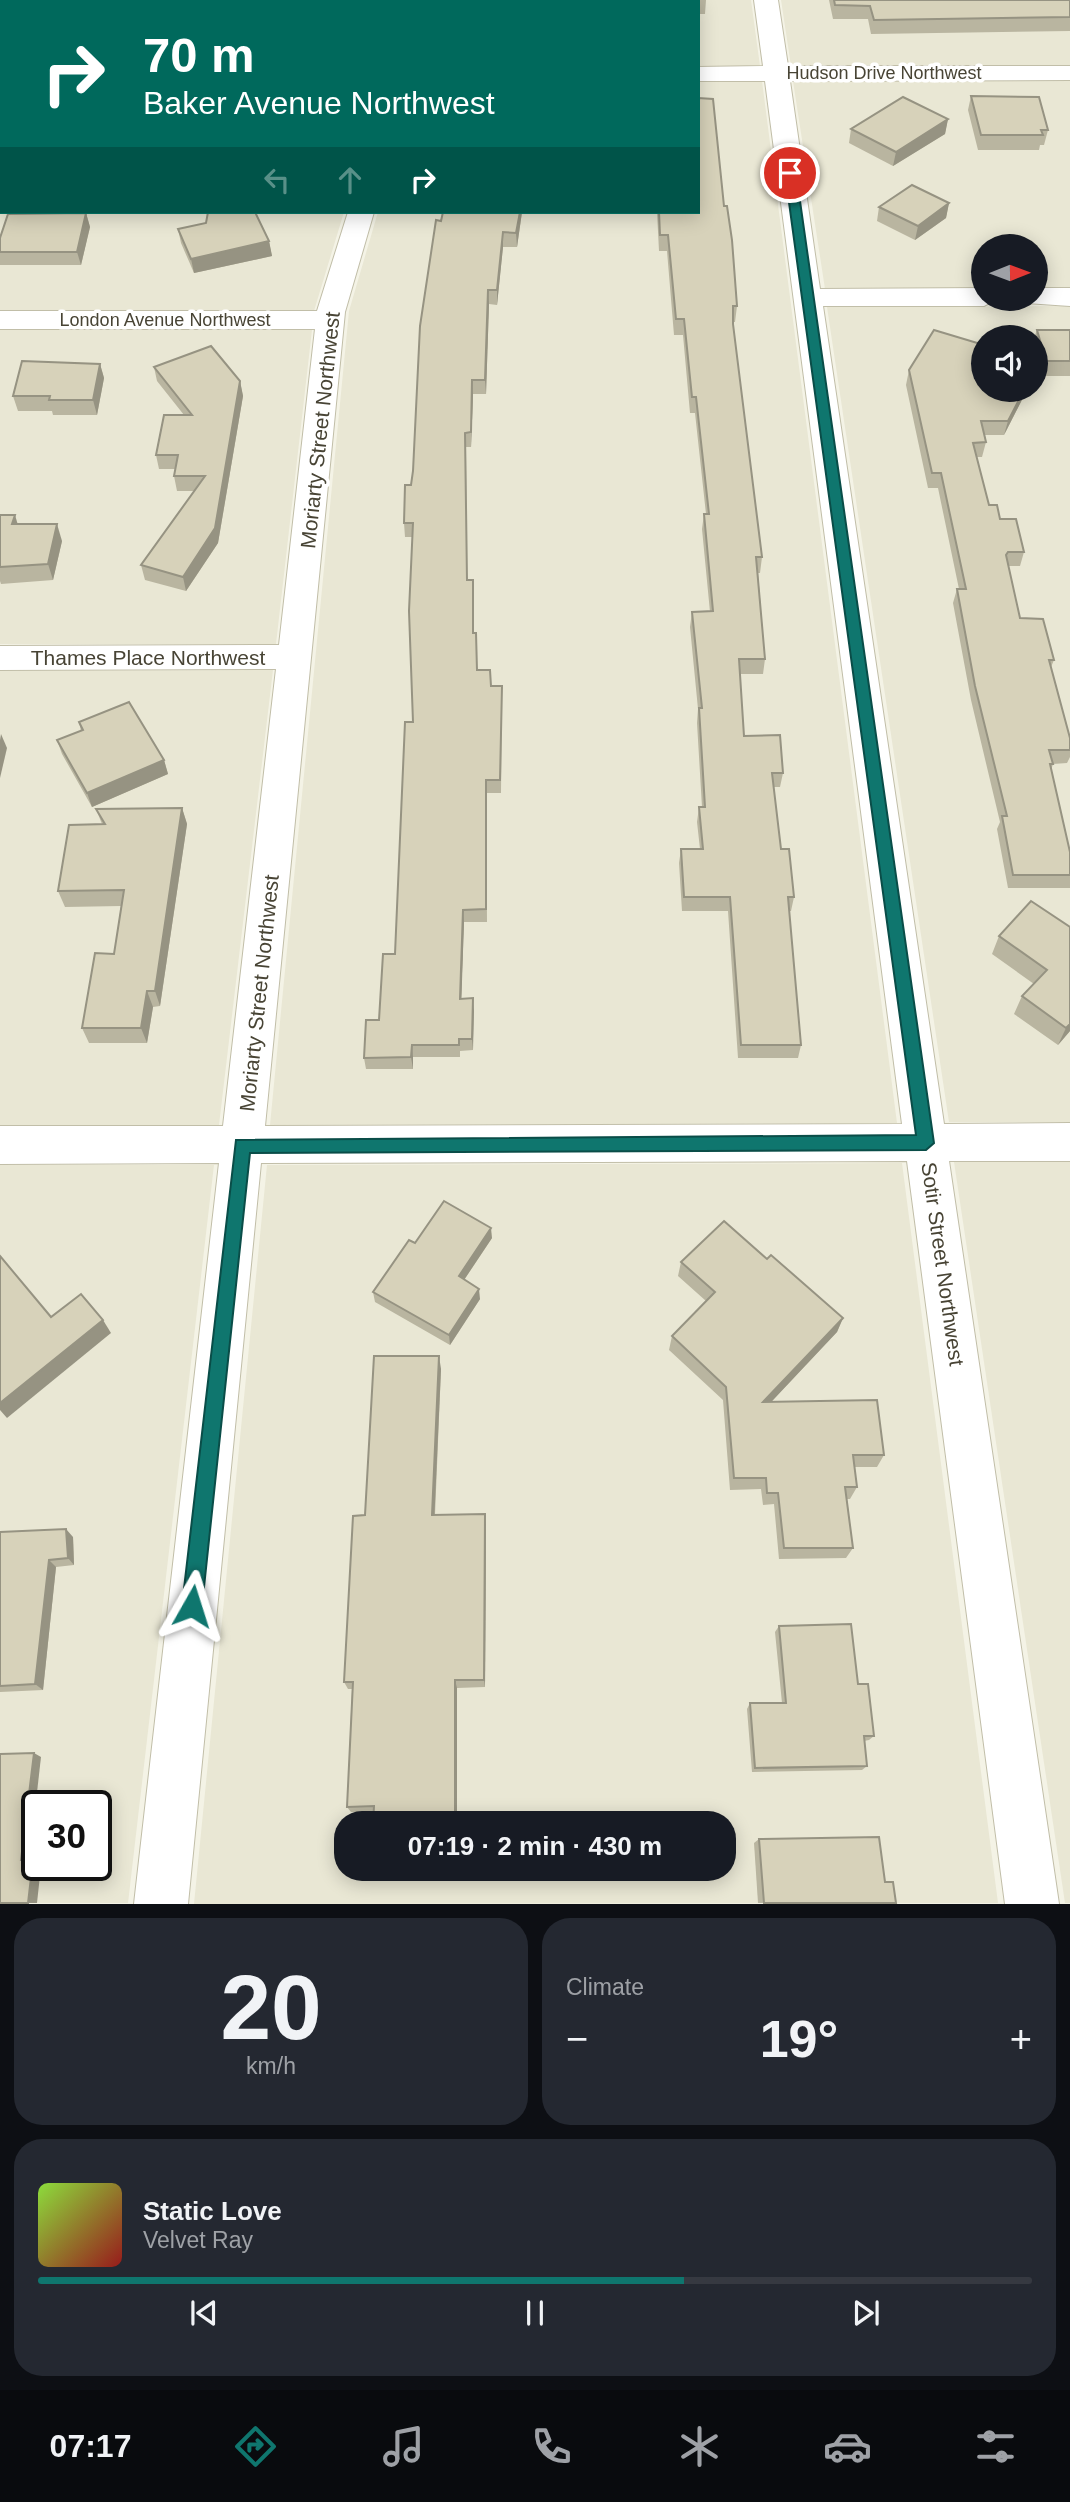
<!DOCTYPE html>
<html lang="en">
<head>
<meta charset="utf-8">
<style>
  :root { --surface:#171b24; --page:#242831; --text:#f1f3f6; --muted:#9ea1a6; --line:#363941; --accent:#0f766e }
  body { margin:0; font-family:Arial,sans-serif; background:var(--page); color:var(--text); height:100vh; display:flex; flex-direction:column; font-size:26px; white-space:nowrap }
  * { box-sizing:border-box; margin:0 }
  p { font-size:23px; color:var(--muted) }
  .icon { flex:none; width:38px; height:38px; fill:none; stroke:currentColor; stroke-width:2; stroke-linecap:round; stroke-linejoin:round }
  .map { position:relative; height:1904px; overflow:hidden }
  .side { display:flex; flex-direction:column; gap:14px; padding:14px; background:#0d0f14; flex:1 }
  .side>* { flex:none }
  .top-card { position:absolute; left:0px; top:0px; width:700px; height:214px; box-shadow:0 4px 18px #0003; background:#00695c; color:#fff; overflow:hidden }
  .needle { width:46px; rotate:89deg }
  .tools { position:absolute; left:971px; top:234px; display:grid; gap:14px }
  .tools a { display:grid; place-items:center; width:77px; height:77px; border-radius:50%; background:var(--surface); box-shadow:0 4px 18px #0003; font-size:35px }
  .speed { position:absolute; left:21px; top:1790px; display:flex; gap:14px; font-size:35px; font-weight:700; text-align:center }
  .speed>* { display:grid; place-content:center; width:91px; height:91px; border-radius:50%; background:var(--surface); box-shadow:0 4px 18px #0003; line-height:1 }
  .speed .limit { border:4px solid #111; border-radius:10px; background:#fff; color:#111 }
  .pin { position:absolute; display:grid; place-items:center; width:60px; height:60px; color:#fff; margin:-30px; border:4px solid #fff; border-radius:50%; box-shadow:0 2px 7px #0007 }
  .me { position:absolute; width:77px; margin:-38px; rotate:6deg; stroke-linejoin:round; filter:drop-shadow(0 0 5px #0008) }
  .turn { display:flex; align-items:center; gap:24px; height:147px; padding:0 28px; font-size:32px }
  .turn .icon { width:91px; height:91px; stroke-width:2.5 }
  .turn b { display:block; font-size:49px; line-height:60px }
  .lanes { display:flex; align-items:center; height:66px; padding:0 28px; background:#0003; justify-content:center; gap:35px; direction:ltr }
  .lanes .off { opacity:.35 }
  .big { font-size:52px; font-weight:700; line-height:1.1 }
  .side .tile { flex:1; display:flex; flex-direction:column; justify-content:center; gap:10px; min-width:0; padding:0 24px; border-radius:28px; background:var(--page) }
  .side .dial { align-items:center; gap:0 }
  .dial b { font-size:91px; line-height:1 }
  .song { display:flex; align-items:center; gap:21px }
  .cover { width:84px; height:84px; border-radius:10px; background:linear-gradient(135deg,hsl(90 70% 55%),hsl(0 70% 35%)) }
  .played { height:7px; border-radius:4px; background:linear-gradient(90deg,var(--accent) 65%,var(--line) 65%) }
  .keys { display:flex; justify-content:space-around; direction:ltr }
  .heat { display:flex; justify-content:space-between; align-items:center; font-size:38px; direction:ltr }
  .side .tiles { flex:1; display:grid; gap:14px; grid-template-columns:1fr 1fr }
  .tile:last-child { grid-column:span 2 }
  .trip { position:absolute; left:334px; top:1811px; width:402px; height:70px; border-radius:28px; background:var(--surface); box-shadow:0 4px 18px #0003; font-weight:700; line-height:70px; text-align:center }
  .tabs { display:flex; height:112px; justify-content:space-around; align-items:center; background:#090b0e; color:var(--muted) }
  .tabs .icon { width:49px; height:49px }
  .tabs .active { color:var(--accent) }
  .tabs b { font-size:32px; color:var(--text) }
  .map>svg:first-child { display:block }
</style>
</head>
<body>
<div class="map">
<svg width="1070" height="1904" viewBox="0 0 1070 1904">
  <rect width="100%" height="100%" fill="#f4f3e6"/>
  <g fill="#e9e7d4" fill-rule="evenodd">
    <polygon points="0,0 394,0 2,2 0,68"/>
    <polygon points="424,0 751,0 760,66 698,67 698,2"/>
    <polygon points="781,0 1070,0 1070,66 791,66"/>
    <polygon points="1070,80 1070,287 1036,287 1036,247 984,247 983,288 825,289 793,81"/>
    <polygon points="698,81 762,81 897,1123 270,1125 349,311 378,212 698,212"/>
    <polygon points="0,82 2,212 344,212 314,311 0,311"/>
    <path d="M1070,306V1122H949L827,307ZM984,338H1036V390H984Z"/>
    <polygon points="0,330 312,330 276,644 0,644"/>
    <polygon points="273,670 219,1125 0,1125 0,671"/>
    <polygon points="954,1162 1070,1162 1070,1903 1065,1903"/>
    <path d="M902,1163L998,1903L194,1904L267,1165ZM346,1824H724V1869H346Z"/>
    <path d="M0,1165H214L128,1903H0ZM37,1806H96V1866H37Z"/>
  </g>
  <g fill="none" stroke-linecap="round" stroke-linejoin="round">
    <defs>
      <g id="minor">
        <rect x="397" y="0" width="24" height="2"/>
        <polygon points="754,0 778,0 788,66 1070,66 1070,80 790,81 820,289 984,288 984,299 997,299 984,306 823,306 944,1124 1070,1123 1070,1161 949,1161 1059,1904 1005,1904 907,1161 261,1163 188,1904 134,1904 219,1163 0,1164 0,1126 223,1126 276,669 0,670 0,646 279,645 315,329 0,329 0,311 317,311 348,212 374,212 345,312 265,1126 902,1124 765,81 698,81 698,67 763,66"/>
        <rect x="0" y="68" width="2" height="14"/>
        <polygon points="1036,288 1070,288 1070,306 1026,303 1023,299 1036,299"/>
      </g>
    </defs>
    <use href="#minor" stroke="#c1bea8" stroke-width="2"/>
    <use href="#minor" fill="#fff" fill-rule="evenodd"/>
  </g>
  <g fill="#b9b5a0">
    <polygon points="652,0 706,0 705,14 698,14 700,25 698,40 698,2 652,2"/>
    <polygon points="829,0 1070,0 1070,31 871,34 868,19 833,19"/>
    <polygon points="971,96 1048,130 1044,145 1040,145 1039,150 978,150 968,110"/>
    <polygon points="948,119 945,134 893,166 849,143 851,129"/>
    <polygon points="949,203 946,218 915,240 877,221 879,207"/>
    <polygon points="724,206 737,306 735,322 733,322 762,557 760,573 758,573 765,659 763,674 740,674 744,736 783,773 780,787 773,787 781,849 794,897 791,911 789,911 801,1045 798,1058 738,1058 728,911 682,911 679,863 681,849 700,849 697,822 699,807 702,807 697,723 698,709 690,627 692,612 710,612 702,529 704,514 706,514 695,413 690,413 683,335 674,335 667,251 659,251 657,212 698,212"/>
    <polygon points="522,212 517,247 503,247 497,305 489,304 486,394 473,394 471,447 466,447 467,580 474,594 474,633 477,670 491,686 502,686 502,700 501,793 486,793 487,922 464,922 461,999 473,998 473,1050 460,1051 460,1057 413,1057 413,1069 366,1069 364,1058 379,1020 395,954 413,722 413,537 405,537 404,523 413,471 441,221"/>
    <polygon points="86,213 90,227 81,265 0,265 0,238"/>
    <polygon points="178,229 269,241 272,256 194,273 181,243"/>
    <polygon points="1037,330 1070,330 1070,376 1041,376 1036,357 1036,338 1034,338"/>
    <polygon points="100,364 104,378 97,415 53,415 52,411 18,411 13,396"/>
    <polygon points="154,367 240,381 243,396 218,543 186,591 145,580 141,565 195,491 177,491 174,476 175,469 159,469 156,455 184,415 157,381"/>
    <polygon points="909,370 1027,390 1004,435 985,435 986,442 982,457 977,457 989,505 1024,552 1020,566 1008,566 1020,618 1054,660 1051,667 1070,738 1070,757 1067,763 1053,764 1051,770 1070,852 1070,888 1008,888 997,829 1000,822 971,700 953,603 957,589 959,589 938,488 928,488 906,385"/>
    <polygon points="0,515 18,524 62,541 53,580 1,584 0,581"/>
    <polygon points="79,722 164,760 168,774 92,807 62,754 57,740 81,731"/>
    <polygon points="182,808 187,824 160,1006 153,1007 147,1043 89,1043 82,1028 114,954 121,906 65,907 58,891 102,824 96,809"/>
    <polygon points="1031,901 1070,1031 1058,1045 1014,1014 1022,996 1034,984 992,954 999,936"/>
    <polygon points="492,1238 464,1280 480,1299 450,1345 375,1302 373,1292 415,1243"/>
    <polygon points="767,1259 843,1318 837,1332 771,1402 884,1455 877,1467 854,1467 857,1487 850,1499 847,1499 853,1548 846,1558 779,1559 774,1504 763,1505 761,1489 730,1490 723,1400 669,1350 672,1336 706,1301 678,1276 681,1262"/>
    <polygon points="441,1369 435,1515 486,1524 485,1687 457,1688 457,1824 373,1824 374,1812 351,1812 347,1807 352,1689 348,1689 344,1682 365,1515"/>
    <polygon points="0,1532 73,1537 74,1565 56,1567 43,1690 0,1692"/>
    <polygon points="779,1626 858,1684 874,1736 869,1740 864,1741 867,1766 862,1770 752,1772 747,1709 750,1703 782,1703 775,1632"/>
    <polygon points="759,1839 885,1882 896,1903 758,1903 754,1843"/>
    <polygon points="457,1869 457,1878 375,1880 372,1876"/>
  </g>
  <g fill="#969382">
    <polygon points="948,119 945,134 893,166 896,152"/>
    <polygon points="949,203 946,218 915,240 918,226"/>
    <polygon points="520,212 522,212 517,247 516,233"/>
    <polygon points="86,213 90,227 81,265 77,252"/>
    <polygon points="503,232 503,247 497,305 497,290"/>
    <polygon points="269,241 272,256 194,273 191,259"/>
    <polygon points="488,290 489,304 486,394 485,380"/>
    <polygon points="100,364 104,378 97,415 93,400"/>
    <polygon points="472,380 473,394 471,447 471,432"/>
    <polygon points="240,381 243,396 218,543 186,591 183,577"/>
    <polygon points="1024,390 1027,390 1004,435 1008,421"/>
    <polygon points="15,515 20,532 12,524"/>
    <polygon points="57,524 62,541 53,580 48,564"/>
    <polygon points="1,734 7,748 0,778 0,740"/>
    <polygon points="164,760 168,774 92,807 87,793"/>
    <polygon points="182,808 187,824 160,1006 155,991"/>
    <polygon points="463,910 464,922 461,1011 460,999"/>
    <polygon points="147,991 153,1007 147,1043 141,1028"/>
    <polygon points="473,998 474,1011 473,1050 472,1039"/>
    <polygon points="1070,1024 1070,1031 1058,1045 1066,1028"/>
    <polygon points="412,1045 413,1057 413,1069 411,1057"/>
    <polygon points="491,1228 492,1238 460,1286 459,1276"/>
    <polygon points="479,1289 480,1299 450,1345 449,1335"/>
    <polygon points="843,1318 837,1332 759,1415 763,1402"/>
    <polygon points="103,1320 111,1333 7,1418 0,1410 0,1403"/>
    <polygon points="439,1356 441,1369 434,1525 432,1515"/>
    <polygon points="485,1514 486,1524 485,1687 484,1680"/>
    <polygon points="66,1529 73,1537 74,1565 68,1558"/>
    <polygon points="49,1560 56,1567 43,1690 35,1684"/>
    <polygon points="455,1680 457,1688 457,1824 455,1824"/>
    <polygon points="34,1753 41,1757 29,1863 21,1860"/>
    <polygon points="33,1860 37,1861 37,1866 41,1866 37,1903 28,1903"/>
  </g>
  <g fill="#d7d2ba" stroke="#969382" stroke-width="2">
    <polygon points="64,0 130,0 129,2 64,2"/>
    <polygon points="291,0 341,0 338,2 291,2"/>
    <rect x="654" y="0" width="43" height="2"/>
    <polygon points="834,0 1070,0 1070,17 874,20 870,6 835,5"/>
    <polygon points="971,96 1039,97 1048,130 1041,130 1043,135 981,135"/>
    <polygon points="903,97 948,119 896,152 851,129"/>
    <polygon points="698,98 713,99 724,206 727,206 732,240 737,306 733,306 733,324 762,557 756,557 765,659 739,659 744,736 780,735 783,773 772,773 781,849 789,849 794,897 788,897 801,1045 741,1045 730,897 684,897 681,849 703,849 699,807 705,807 699,708 702,708 692,612 713,611 704,514 709,514 696,397 692,397 684,319 676,319 668,235 660,235 659,212 698,212"/>
    <polygon points="912,185 949,203 918,226 879,207"/>
    <polygon points="208,212 255,212 269,241 191,259 178,229 206,223"/>
    <polygon points="443,212 520,212 516,233 503,232 497,290 488,290 485,380 472,380 471,432 465,433 467,580 473,580 473,633 476,633 477,670 490,670 491,686 502,686 500,780 486,780 486,909 463,910 460,999 473,998 472,1039 459,1039 459,1045 412,1045 411,1057 364,1058 366,1020 379,1020 383,954 395,954 405,722 413,722 409,611 413,523 404,523 405,485 411,485 413,471 420,326 436,220 441,221"/>
    <polygon points="86,213 77,252 0,252 0,238 8,214"/>
    <polygon points="934,330 984,345 984,390 1024,390 1008,421 981,421 986,442 973,443 989,505 997,505 1000,519 1016,519 1024,552 1008,552 1006,555 1020,618 1043,619 1054,660 1049,660 1070,738 1070,750 1049,750 1053,764 1050,764 1070,852 1070,875 1013,875 1002,816 1007,816 975,686 957,589 966,589 941,473 932,473 909,370"/>
    <polygon points="1037,330 1070,330 1070,361 1046,361"/>
    <polygon points="211,346 240,381 215,528 183,577 141,565 205,476 174,476 178,455 156,455 164,415 192,415 154,367"/>
    <polygon points="22,361 100,364 93,400 49,400 50,396 13,396"/>
    <polygon points="0,515 15,515 12,524 57,524 48,564 0,567"/>
    <polygon points="129,702 164,760 87,793 57,740 83,730 79,722"/>
    <polygon points="182,808 155,991 147,991 141,1028 82,1028 95,953 114,954 124,890 58,891 69,825 105,824 96,809"/>
    <polygon points="1031,901 1070,927 1070,1024 1066,1028 1022,996 1047,970 999,936"/>
    <polygon points="444,1201 491,1228 459,1276 479,1289 449,1335 373,1292 409,1240 415,1243"/>
    <polygon points="724,1221 767,1259 771,1255 843,1318 763,1402 877,1400 884,1455 853,1455 857,1487 845,1487 853,1548 784,1548 778,1493 767,1493 766,1478 734,1478 726,1387 672,1336 715,1292 681,1262"/>
    <polygon points="0,1256 51,1317 81,1294 103,1320 0,1403"/>
    <polygon points="374,1356 439,1356 432,1515 485,1514 484,1680 455,1680 455,1824 373,1824 374,1806 347,1807 353,1682 344,1682 353,1516 365,1515"/>
    <polygon points="66,1529 68,1558 49,1560 35,1684 0,1686 0,1532"/>
    <polygon points="851,1624 858,1684 868,1684 874,1736 864,1736 867,1766 755,1768 750,1703 786,1703 779,1626"/>
    <polygon points="34,1753 21,1860 33,1860 28,1903 0,1903 0,1754"/>
    <polygon points="879,1837 885,1882 893,1882 896,1903 764,1903 759,1839"/>
    <polygon points="372,1869 455,1869 455,1874 372,1876"/>
  </g>
  <polygon fill="#0f766e" stroke="#0a4d48" stroke-width="2" points="790,170 796,173 934,1143 926,1150 250,1153 202,1606 199,1613 192,1616 184,1613 182,1606 236,1140 916,1135 785,173"/>
  <g text-anchor="middle" dominant-baseline="central" stroke-width="7" stroke-linejoin="round" paint-order="stroke">
    <g font-size="18" fill="#484435" stroke="#fff">
      <text x="884" y="73">Hudson Drive Northwest</text>
      <text x="165" y="320">London Avenue Northwest</text>
    </g>
    <g font-size="21" fill="#484435" stroke="#fff">
      <text transform="translate(320 430) rotate(-84)">Moriarty Street Northwest</text>
      <text x="148" y="657">Thames Place Northwest</text>
      <text transform="translate(259 993) rotate(-84)">Moriarty Street Northwest</text>
      <text transform="translate(943 1264) rotate(82)">Sotir Street Northwest</text>
    </g>
  </g>
</svg>
<div class="tools">
<a><svg class="needle" viewBox="-14 -14 28 28"><path d="M0-13l5 13h-10z" fill="#e53935"/><path d="M0 13l5-13h-10z" fill="#9ea1a6"/></svg></a>
<a><svg class="icon" aria-label="sound" viewBox="0 0 24 24"><path d="M4 9h4l5-4v14l-5-4H4zM17 9q2 3 0 6"/></svg></a>
</div>
<div class="speed"><div class="limit">30</div></div>
<div class="pin" style="left:790px;top:173px;background:#d93025"><svg class="icon" aria-label="arrive" viewBox="0 0 24 24"><path d="M6 21V4h12l-3 4 3 4H6"/></svg></div>
<svg class="me" style="left:192px;top:1606px" viewBox="-20 -20 40 40"><path d="M0-17L14 15 0 8-14 15z" fill="#0f766e" stroke="#fff" stroke-width="4"/></svg>
<div class="trip">07:19 · 2 min · 430 m</div>
<div class="top-card">
<div class="turn"><svg class="icon" aria-label="right" viewBox="0 0 24 24"><path d="M7 20v-9h11M14 6l5 5-5 5"/></svg><div><b>70 m</b>Baker Avenue Northwest</div></div>
<div class="lanes"><svg class="icon off" aria-label="left" viewBox="0 0 24 24"><path d="M17 20v-9H6M10 6l-5 5 5 5"/></svg><svg class="icon off" aria-label="ahead" viewBox="0 0 24 24"><path d="M12 20V5M6 11l6-6 6 6"/></svg><svg class="icon" aria-label="right" viewBox="0 0 24 24"><path d="M7 20v-9h11M14 6l5 5-5 5"/></svg></div>
</div>
</div>
<section class="side">
<div class="tiles">
<div class="tile dial"><b>20</b><p>km/h</p></div>
<div class="tile"><p>Climate</p>
<div class="heat"><a>−</a><b class="big">19°</b><a>+</a></div>
</div>
<div class="tile">
<div class="song"><i class="cover"></i><div><b>Static Love</b><p>Velvet Ray</p></div></div>
<div class="played"></div>
<div class="keys"><svg class="icon" aria-label="previous" viewBox="0 0 24 24"><path d="M18 5L8 12l10 7zM5 5v14"/></svg><svg class="icon" aria-label="pause" viewBox="0 0 24 24"><path d="M8 5v14M16 5v14"/></svg><svg class="icon" aria-label="next" viewBox="0 0 24 24"><path d="M6 5l10 7-10 7zM19 5v14"/></svg></div>
</div>
</div>
</section>
<nav class="tabs">
<b>07:17</b>
<svg class="icon active" aria-label="directions" viewBox="0 0 24 24"><path d="M12 3l9 9-9 9-9-9zM9 14v-3h6M13 9l2 2-2 2"/></svg>
<svg class="icon" aria-label="music" viewBox="0 0 24 24"><path d="M9 18V5l10-2v13"/><circle cx="6" cy="18" r="3"/><circle cx="16" cy="16" r="3"/></svg>
<svg class="icon" aria-label="phone" viewBox="0 0 24 24"><path d="M5 4h4l2 5-3 2q2 4 5 5l2-3 5 2v4C11 20 4 13 5 4z"/></svg>
<svg class="icon" aria-label="climate" viewBox="0 0 24 24"><path d="M12 3v18M4 7l16 10M4 17L20 7"/></svg>
<svg class="icon" aria-label="car" viewBox="0 0 24 24"><path d="M5 17H2v-5l4-1 3-4h7l3 4 3 1v5h-3M9 17h6M6 11h13"/><circle cx="7" cy="17" r="2"/><circle cx="17" cy="17" r="2"/></svg>
<svg class="icon" aria-label="filters" viewBox="0 0 24 24"><path d="M4 7h16M4 17h16"/><circle cx="9" cy="7" r="2"/><circle cx="15" cy="17" r="2"/></svg>
</nav>
</body>
</html>
